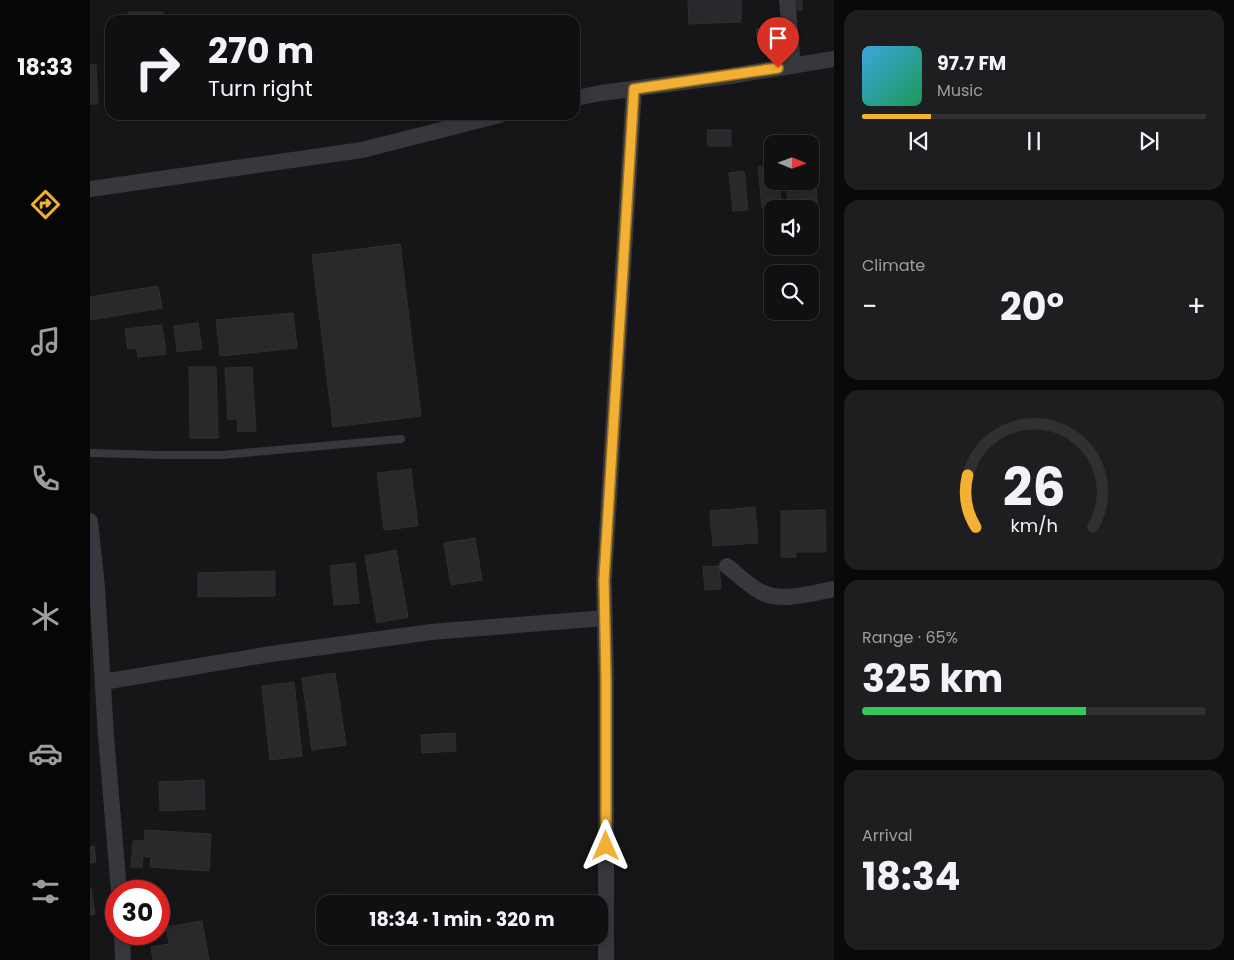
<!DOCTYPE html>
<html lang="en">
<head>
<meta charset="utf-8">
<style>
  :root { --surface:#101012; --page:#1e1e20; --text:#f1f3f6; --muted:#9c9d9f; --line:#303032; --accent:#f2b134 }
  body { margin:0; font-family:Poppins,sans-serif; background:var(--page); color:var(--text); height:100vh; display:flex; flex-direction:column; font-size:19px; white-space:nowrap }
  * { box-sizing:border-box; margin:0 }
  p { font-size:16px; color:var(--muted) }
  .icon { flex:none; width:28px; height:28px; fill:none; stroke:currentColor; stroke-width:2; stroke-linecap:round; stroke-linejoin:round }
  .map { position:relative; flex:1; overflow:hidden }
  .panel { display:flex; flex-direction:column; gap:10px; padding:10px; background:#09090a; width:400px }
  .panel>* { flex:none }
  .banner { position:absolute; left:15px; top:15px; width:475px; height:105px; border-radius:15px; box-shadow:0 2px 12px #0003,0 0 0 1px var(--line); background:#101012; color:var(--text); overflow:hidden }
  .needle { width:32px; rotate:91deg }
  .buttons { position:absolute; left:674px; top:135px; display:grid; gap:10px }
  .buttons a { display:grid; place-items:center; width:55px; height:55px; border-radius:10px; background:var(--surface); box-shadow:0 2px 12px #0003,0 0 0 1px var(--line); font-size:25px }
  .speed { position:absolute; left:15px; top:880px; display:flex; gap:10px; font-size:25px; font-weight:700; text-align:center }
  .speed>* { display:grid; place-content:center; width:65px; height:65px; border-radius:50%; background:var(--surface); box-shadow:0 2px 12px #0003,0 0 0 1px var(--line); line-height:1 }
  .speed .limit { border:8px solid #d22; background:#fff; color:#111 }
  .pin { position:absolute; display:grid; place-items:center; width:42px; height:42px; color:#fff; margin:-51px -21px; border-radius:50% 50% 50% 0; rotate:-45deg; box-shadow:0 0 5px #0007 }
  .pin .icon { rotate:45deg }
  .me { position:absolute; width:55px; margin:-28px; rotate:0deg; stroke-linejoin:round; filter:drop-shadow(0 0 4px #0008) }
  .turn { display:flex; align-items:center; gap:18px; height:105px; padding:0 20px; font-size:22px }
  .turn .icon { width:65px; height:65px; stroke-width:2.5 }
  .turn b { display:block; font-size:35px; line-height:42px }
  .big { font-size:38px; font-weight:700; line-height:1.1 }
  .panel .widget { flex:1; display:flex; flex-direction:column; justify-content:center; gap:8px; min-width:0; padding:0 18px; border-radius:15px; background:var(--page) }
  .panel .dial { align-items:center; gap:0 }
  .dial svg { height:130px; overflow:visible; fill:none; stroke:var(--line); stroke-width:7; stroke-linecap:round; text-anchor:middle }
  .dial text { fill:var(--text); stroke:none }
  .song { display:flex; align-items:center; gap:15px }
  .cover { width:60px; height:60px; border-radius:8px; background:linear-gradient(135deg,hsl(200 70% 55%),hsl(150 70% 35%)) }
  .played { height:5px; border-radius:2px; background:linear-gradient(90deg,var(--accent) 20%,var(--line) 20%) }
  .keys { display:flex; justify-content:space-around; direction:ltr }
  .heat { display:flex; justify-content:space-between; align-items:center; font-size:28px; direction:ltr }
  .charge { height:8px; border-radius:4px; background:linear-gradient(90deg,#34c759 65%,var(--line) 0) }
  .trip { position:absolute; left:226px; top:895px; width:292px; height:50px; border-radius:15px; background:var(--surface); box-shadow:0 2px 12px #0003,0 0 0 1px var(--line); font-weight:700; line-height:50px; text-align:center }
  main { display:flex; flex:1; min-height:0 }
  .tabs { display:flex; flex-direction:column; width:90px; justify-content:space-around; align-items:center; background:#060607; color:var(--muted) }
  .tabs .icon { width:35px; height:35px }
  .tabs .selected { color:var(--accent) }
  .tabs b { font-size:22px; color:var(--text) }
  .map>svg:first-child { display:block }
</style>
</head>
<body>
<main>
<nav class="tabs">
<b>18:33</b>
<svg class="icon selected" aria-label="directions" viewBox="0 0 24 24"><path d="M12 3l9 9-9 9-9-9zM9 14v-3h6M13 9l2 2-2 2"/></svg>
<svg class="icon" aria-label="music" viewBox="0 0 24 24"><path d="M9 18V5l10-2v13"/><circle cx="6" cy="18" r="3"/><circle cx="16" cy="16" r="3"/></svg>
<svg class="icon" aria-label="phone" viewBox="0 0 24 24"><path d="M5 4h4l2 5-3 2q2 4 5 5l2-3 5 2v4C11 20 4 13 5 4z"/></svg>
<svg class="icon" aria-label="climate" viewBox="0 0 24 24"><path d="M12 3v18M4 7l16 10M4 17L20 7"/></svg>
<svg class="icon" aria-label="car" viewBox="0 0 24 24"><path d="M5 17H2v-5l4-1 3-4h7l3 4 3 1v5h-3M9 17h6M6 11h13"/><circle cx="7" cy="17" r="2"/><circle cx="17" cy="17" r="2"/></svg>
<svg class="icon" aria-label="filters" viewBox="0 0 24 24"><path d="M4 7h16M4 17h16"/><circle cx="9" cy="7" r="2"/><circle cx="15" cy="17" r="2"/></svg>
</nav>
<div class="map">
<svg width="744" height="960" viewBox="0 0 744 960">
  <rect width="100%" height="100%" fill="#161618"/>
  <g fill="#29292c" stroke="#303034">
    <polygon points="598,0 651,0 651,22 599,24"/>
    <rect x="700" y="0" width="12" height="10"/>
    <rect x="39" y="12" width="34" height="8"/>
    <polygon points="683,28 683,37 667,37 666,29"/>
    <polygon points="6,64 8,104 0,104 0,65"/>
    <polygon points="617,130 641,130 641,146 618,146"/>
    <polygon points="720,160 723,160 728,208 698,209 696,181 720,181"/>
    <polygon points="682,165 682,181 689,181 692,206 672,208 668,167"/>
    <polygon points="654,171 658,210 643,211 639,173"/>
    <polygon points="310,244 331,416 243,427 222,255"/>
    <polygon points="68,286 72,308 0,320 0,297"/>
    <polygon points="203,313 207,348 130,356 126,320"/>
    <polygon points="108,323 112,349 87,352 84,326"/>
    <polygon points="72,325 76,354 48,357 47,348 38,349 35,329"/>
    <polygon points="99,367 126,367 128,438 100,438"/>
    <polygon points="162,367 166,431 148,432 147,419 138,419 135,368"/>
    <polygon points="321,469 328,526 294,530 287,473"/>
    <polygon points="665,507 668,543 623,546 620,511"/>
    <polygon points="735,510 736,552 706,552 706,557 691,557 691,511"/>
    <polygon points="385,538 392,580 361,585 354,543"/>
    <polygon points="306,550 318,617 287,623 275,556"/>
    <polygon points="265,563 269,603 244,605 240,566"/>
    <polygon points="629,566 631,589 615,590 613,567"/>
    <polygon points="185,571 185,596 108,597 108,573"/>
    <polygon points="245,673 256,745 222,750 212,678"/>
    <polygon points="204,682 212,756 180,760 172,686"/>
    <polygon points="365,733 366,751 332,753 331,735"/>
    <polygon points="114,780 115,809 70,811 69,782"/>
    <polygon points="55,830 121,834 119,871 60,867 61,857 53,856 52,867 41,867 43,841 54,841"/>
    <polygon points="4,846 6,862 0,863 0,847"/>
    <polygon points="0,888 1,888 5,914 0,915"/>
    <rect x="46" y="889" width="21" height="2"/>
    <polygon points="112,921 119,960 63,960 61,947 79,944 76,927"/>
  </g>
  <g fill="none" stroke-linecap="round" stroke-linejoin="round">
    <polyline stroke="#37383d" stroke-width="8" points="0,453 72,455 131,455 311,439"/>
    <g stroke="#37383d" stroke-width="16">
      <polyline points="697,0 703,66"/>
      <polyline points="485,98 511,93 640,76 744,59"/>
      <polyline points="0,189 272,150 410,115"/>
      <polyline points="0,521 7,587 16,736 29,891"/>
      <path d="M637,566C647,574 659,586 671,592C692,603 721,593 744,589"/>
      <polyline points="13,682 181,654 341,632 515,618"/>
      <polyline points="32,934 33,960"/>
      <polyline points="516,960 516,680 514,580 544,89"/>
    </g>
  </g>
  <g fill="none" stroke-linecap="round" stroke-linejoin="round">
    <defs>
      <polyline id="route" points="516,846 516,680 514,580 544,89 688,68"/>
    </defs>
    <use href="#route" stroke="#9d7322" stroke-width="12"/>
    <use href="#route" stroke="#f2b134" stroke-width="9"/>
  </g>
</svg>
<div class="buttons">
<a><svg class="needle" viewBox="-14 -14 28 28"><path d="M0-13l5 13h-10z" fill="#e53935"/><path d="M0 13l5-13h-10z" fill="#9c9d9f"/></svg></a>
<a><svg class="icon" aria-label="sound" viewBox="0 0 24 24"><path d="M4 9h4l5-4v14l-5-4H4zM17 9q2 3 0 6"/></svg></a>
<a><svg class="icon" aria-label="search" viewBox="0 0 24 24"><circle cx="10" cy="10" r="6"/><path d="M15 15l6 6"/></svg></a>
</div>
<div class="speed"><div class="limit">30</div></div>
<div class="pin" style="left:688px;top:68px;background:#d93025"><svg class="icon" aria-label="arrive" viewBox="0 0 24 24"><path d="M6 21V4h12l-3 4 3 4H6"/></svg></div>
<svg class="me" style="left:516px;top:846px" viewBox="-20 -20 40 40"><path d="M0-17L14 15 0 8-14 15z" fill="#f2b134" stroke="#fff" stroke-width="4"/></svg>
<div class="trip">18:34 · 1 min · 320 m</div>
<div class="banner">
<div class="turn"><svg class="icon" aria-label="right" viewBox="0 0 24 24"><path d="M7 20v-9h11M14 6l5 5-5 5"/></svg><div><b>270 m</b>Turn right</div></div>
</div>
</div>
<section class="panel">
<div class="widget">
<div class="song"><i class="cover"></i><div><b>97.7 FM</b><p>Music</p></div></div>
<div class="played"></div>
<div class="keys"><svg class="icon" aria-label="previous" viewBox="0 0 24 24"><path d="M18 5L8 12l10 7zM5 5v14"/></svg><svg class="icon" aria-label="pause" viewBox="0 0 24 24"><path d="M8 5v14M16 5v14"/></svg><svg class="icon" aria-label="next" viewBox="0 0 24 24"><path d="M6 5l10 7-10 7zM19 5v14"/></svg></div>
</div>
<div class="widget"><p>Climate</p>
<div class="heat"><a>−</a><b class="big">20°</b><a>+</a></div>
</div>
<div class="widget dial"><svg viewBox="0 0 100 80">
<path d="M14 69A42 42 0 1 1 86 69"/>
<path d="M14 69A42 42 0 0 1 9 37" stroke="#f2b134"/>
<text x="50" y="56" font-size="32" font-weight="700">26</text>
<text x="50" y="72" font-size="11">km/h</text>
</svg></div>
<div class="widget"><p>Range · 65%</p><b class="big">325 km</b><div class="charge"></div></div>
<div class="widget"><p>Arrival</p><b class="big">18:34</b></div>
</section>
</main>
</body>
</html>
